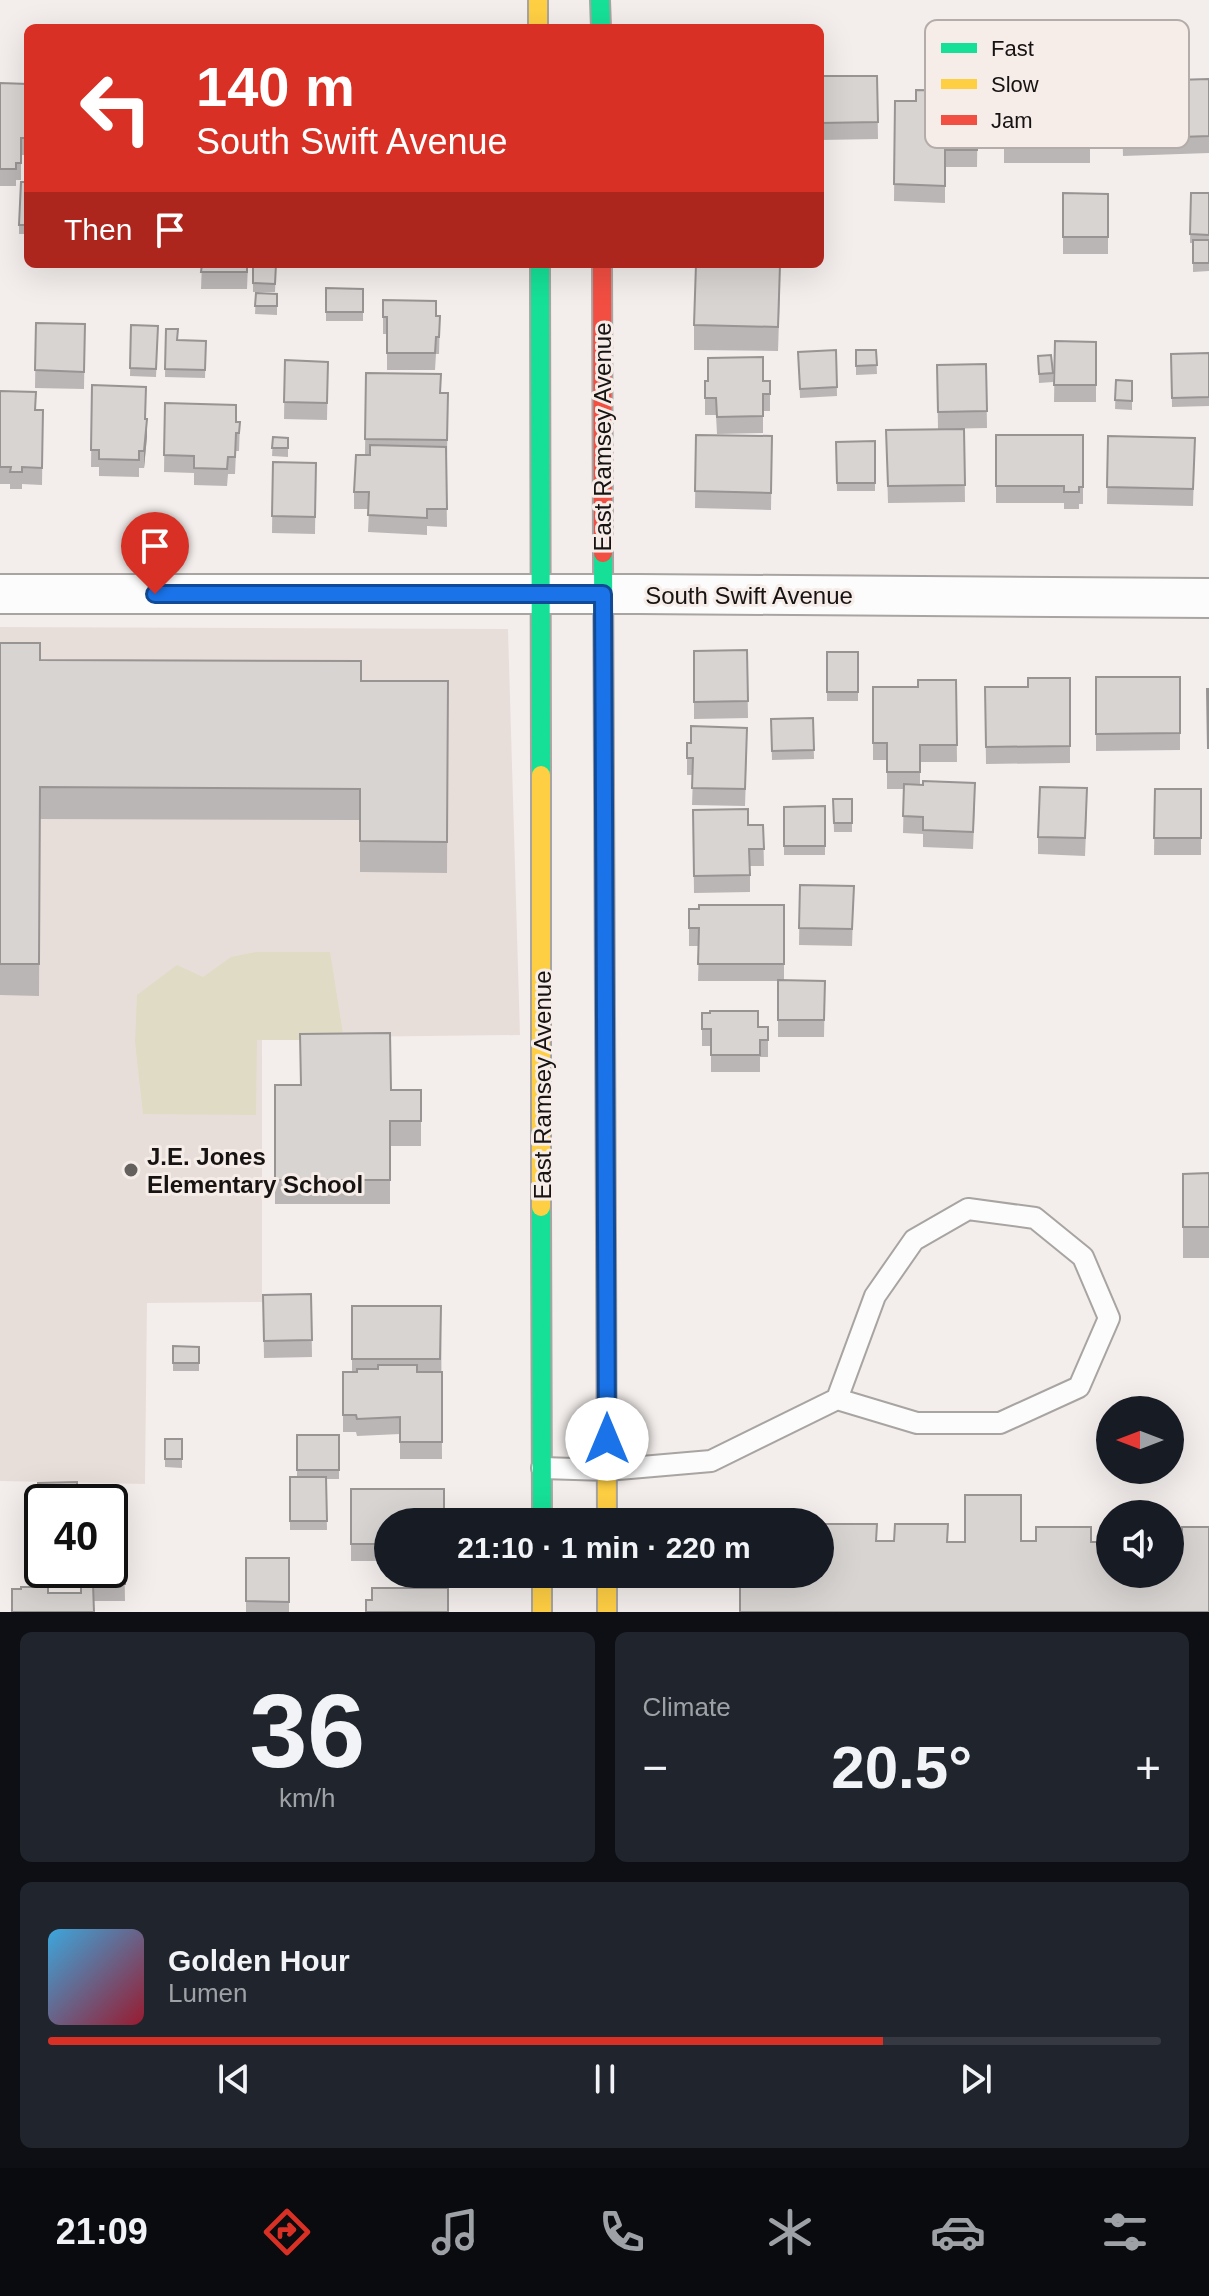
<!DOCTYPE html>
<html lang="en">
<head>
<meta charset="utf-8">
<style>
  :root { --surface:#171b24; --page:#20242c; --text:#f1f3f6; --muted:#9ea1a6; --line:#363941; --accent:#d93025 }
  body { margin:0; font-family:Helvetica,sans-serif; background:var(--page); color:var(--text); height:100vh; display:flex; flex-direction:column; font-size:30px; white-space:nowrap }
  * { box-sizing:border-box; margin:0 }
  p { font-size:26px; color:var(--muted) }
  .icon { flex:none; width:44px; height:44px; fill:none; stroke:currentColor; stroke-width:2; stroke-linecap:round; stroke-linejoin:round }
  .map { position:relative; height:1612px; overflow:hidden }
  .side { display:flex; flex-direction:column; gap:20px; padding:20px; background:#0d0f14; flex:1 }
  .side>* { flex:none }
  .banner { position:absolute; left:24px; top:24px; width:800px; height:244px; border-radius:12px; box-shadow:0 8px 32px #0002; background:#d93025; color:#fff; overflow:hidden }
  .needle { width:52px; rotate:270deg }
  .tools { position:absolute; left:1096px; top:1396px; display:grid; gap:16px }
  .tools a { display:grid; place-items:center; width:88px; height:88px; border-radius:50%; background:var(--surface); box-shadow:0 8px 32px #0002; font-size:40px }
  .speed { position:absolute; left:24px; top:1484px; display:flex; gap:16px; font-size:40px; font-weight:700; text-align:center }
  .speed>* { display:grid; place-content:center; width:104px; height:104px; border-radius:50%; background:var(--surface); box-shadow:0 8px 32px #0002; line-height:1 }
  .speed .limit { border:4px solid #111; border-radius:12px; background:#fff; color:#111 }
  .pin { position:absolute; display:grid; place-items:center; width:68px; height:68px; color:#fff; margin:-82px -34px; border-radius:50% 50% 50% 0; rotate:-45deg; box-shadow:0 0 8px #0007 }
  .pin .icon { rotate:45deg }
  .me { position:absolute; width:88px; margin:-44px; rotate:0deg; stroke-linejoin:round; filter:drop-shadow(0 0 6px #0008) }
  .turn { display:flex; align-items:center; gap:28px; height:168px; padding:0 40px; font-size:36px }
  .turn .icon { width:104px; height:104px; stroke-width:2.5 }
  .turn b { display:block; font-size:56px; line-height:68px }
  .then { display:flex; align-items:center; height:76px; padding:0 40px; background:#0003; gap:16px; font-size:30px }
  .big { font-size:60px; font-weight:800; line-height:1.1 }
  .side .widget { flex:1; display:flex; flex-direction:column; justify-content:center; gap:12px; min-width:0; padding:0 28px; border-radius:12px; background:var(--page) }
  .side .dial { align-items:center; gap:0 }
  .dial b { font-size:104px; line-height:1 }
  .song { display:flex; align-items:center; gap:24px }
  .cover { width:96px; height:96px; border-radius:12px; background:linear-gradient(135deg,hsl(200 70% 55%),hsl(350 70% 35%)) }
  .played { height:8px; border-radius:4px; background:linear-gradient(90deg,var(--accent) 75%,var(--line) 75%) }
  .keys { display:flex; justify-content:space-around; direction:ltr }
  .heat { display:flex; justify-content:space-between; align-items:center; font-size:44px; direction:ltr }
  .side .tiles { flex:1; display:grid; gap:20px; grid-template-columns:1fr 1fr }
  .widget:last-child { grid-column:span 2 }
  .trip { position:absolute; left:374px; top:1508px; width:460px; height:80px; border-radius:40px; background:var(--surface); box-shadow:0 8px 32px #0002; font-weight:800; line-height:80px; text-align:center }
  .menu { display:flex; height:128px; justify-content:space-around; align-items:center; background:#090b0e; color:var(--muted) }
  .menu .icon { width:56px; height:56px }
  .menu .on { color:var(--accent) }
  .menu b { font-size:36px; color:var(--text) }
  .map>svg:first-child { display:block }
</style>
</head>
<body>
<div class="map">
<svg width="1209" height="1612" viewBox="0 0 1209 1612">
  <rect width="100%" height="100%" fill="#f3eeec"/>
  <polygon fill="#e8ded9" points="0,627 508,629 520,1035 262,1038 262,1302 147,1303 145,1484 0,1481"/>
  <polygon fill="#e0dbc4" points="256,952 330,952 344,1040 257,1040 256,1115 143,1114 135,1042 137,995 177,965 203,977 231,957"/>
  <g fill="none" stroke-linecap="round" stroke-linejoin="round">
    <defs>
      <polyline id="lane" points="542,1468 607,1470 711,1461 837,1399 875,1296 914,1240 968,1209 1035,1218 1083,1257 1109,1318 1079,1387 1000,1423 917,1423 837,1399"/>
      <polyline id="street" points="0,594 639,594 1209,598"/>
      <g id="fast">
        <polyline points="600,0 601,28"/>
        <polyline points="540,264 541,775"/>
        <polyline points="603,553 606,1242"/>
        <polyline points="541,1207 542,1522"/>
      </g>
      <g id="slow">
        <polyline points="538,0 538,28"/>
        <polyline points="541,775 541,1207"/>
        <polyline points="606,1242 607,1522"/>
        <polyline points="542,1574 542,1612"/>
        <polyline points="607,1574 607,1612"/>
      </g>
      <polyline id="jam" points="602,264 603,553"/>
    </defs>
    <use href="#lane" stroke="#a7a4a2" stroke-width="24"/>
    <use href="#street" stroke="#a7a4a2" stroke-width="42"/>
    <use href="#fast" stroke="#a7a4a2" stroke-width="22"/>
    <use href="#slow" stroke="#a7a4a2" stroke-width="22"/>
    <use href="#jam" stroke="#a7a4a2" stroke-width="22"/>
    <use href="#lane" stroke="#fdfcfc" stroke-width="20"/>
    <use href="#street" stroke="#fdfcfc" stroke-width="38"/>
    <use href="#fast" stroke="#16e098" stroke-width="18"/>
    <use href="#slow" stroke="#ffcf43" stroke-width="18"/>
    <use href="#jam" stroke="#f24e42" stroke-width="18"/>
  </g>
  <g fill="#bab6b5">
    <polygon points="820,76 877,76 878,139 820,140"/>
    <polygon points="1209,79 1209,153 1123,156 1121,84 1176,82"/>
    <polygon points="0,83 28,84 28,155 21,155 21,180 16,180 16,186 0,186"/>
    <polygon points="1004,89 1090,91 1090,163 1004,163"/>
    <polygon points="978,91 977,167 945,167 945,203 894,201 895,101 916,101"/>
    <polygon points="28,182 28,234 19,234 19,225"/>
    <polygon points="1063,193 1108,194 1108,254 1063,254"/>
    <polygon points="1191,193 1209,193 1209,271 1193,272 1193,243 1190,243"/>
    <polygon points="202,264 248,264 247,289 201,289"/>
    <polygon points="253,264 276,264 275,292 253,292"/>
    <polygon points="724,265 780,289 778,351 694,350 694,325"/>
    <polygon points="326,288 363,289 363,321 326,321"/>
    <polygon points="256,293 277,294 277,315 255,314"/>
    <polygon points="383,300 436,316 440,316 439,354 436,354 435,370 387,370 387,334 383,334"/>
    <polygon points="36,323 85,324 84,389 35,388"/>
    <polygon points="131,325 158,326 156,377 130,376"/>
    <polygon points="166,329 178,340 206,341 205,378 165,377"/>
    <polygon points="1055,341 1096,342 1096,402 1054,402"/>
    <polygon points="836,350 837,396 800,398 798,352"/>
    <polygon points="856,350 876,350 877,374 856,375"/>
    <polygon points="1209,353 1209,406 1172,407 1171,354"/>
    <polygon points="1038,356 1053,373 1053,382 1039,383"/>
    <polygon points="285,360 328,362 327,420 284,419"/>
    <polygon points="986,364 987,428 938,429 937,365"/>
    <polygon points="366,373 441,393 448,393 447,457 446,457 447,527 427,526 427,535 368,532 369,509 354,509 354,492 365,455"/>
    <polygon points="1116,380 1132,381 1132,410 1115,409"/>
    <polygon points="705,381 770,381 770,411 763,411 763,433 717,434 716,415 705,415"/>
    <polygon points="92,385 145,419 147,436 144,468 139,468 139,477 99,476 99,467 91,467"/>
    <polygon points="0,391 36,410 43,410 42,485 22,484 22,489 10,489 10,484 0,484"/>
    <polygon points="165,403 240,422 239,451 236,451 235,474 228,474 227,486 194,485 194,473 164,472"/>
    <polygon points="964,429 965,502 888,503 886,430"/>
    <polygon points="696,435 772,436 771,510 695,508"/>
    <polygon points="996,435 1083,435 1083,504 1079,504 1079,509 1064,509 1064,503 996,503"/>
    <polygon points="1108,436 1195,438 1193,506 1107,504"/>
    <polygon points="273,437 288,438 288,457 272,456"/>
    <polygon points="875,441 875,491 837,491 836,442"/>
    <polygon points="273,462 316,463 315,534 272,533"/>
    <polygon points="0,643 40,660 361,681 448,681 447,873 360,872 360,820 40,819 39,996 0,995"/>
    <polygon points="747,650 748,718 694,719 694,651"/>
    <rect x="827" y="652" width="31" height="49"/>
    <polygon points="1096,677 1180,677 1180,750 1096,751"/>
    <polygon points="1070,678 1070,763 986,764 985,687 1028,687"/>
    <polygon points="956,680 957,762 920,762 920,784 975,800 973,849 923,847 923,834 903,833 904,789 887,789 887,760 873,760 873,687 918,687"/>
    <polygon points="813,718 814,759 772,760 771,719"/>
    <polygon points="687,743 747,745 745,806 692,805 693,775 687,775"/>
    <polygon points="1155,789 1201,789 1201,855 1154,855"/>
    <polygon points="833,799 852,799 852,832 834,832"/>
    <polygon points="825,806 825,855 784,855 784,807"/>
    <polygon points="1087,806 1085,856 1038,854 1038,837"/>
    <polygon points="693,810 748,825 763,825 764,866 750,866 750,892 694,893"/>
    <polygon points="800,885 854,886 852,946 799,945"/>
    <polygon points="784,905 784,980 825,981 824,1037 778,1037 778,981 698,981 699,946 689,946 689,909"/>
    <polygon points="702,1013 758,1027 768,1027 768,1057 760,1057 760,1072 711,1072 711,1046 702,1046"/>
    <polygon points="275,1085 421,1090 421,1146 390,1146 390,1204 275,1204"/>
    <polygon points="1209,1173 1209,1258 1183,1258 1183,1174"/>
    <polygon points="311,1294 312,1357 264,1358 263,1295"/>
    <polygon points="352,1306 441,1306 442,1459 400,1459 400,1434 357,1436 356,1432 343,1432 343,1372 352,1372"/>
    <polygon points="173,1346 199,1347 199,1371 173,1371"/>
    <polygon points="297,1435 339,1435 339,1479 326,1479 327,1530 290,1530 290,1477 297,1477"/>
    <polygon points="165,1439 182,1439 182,1468 165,1467"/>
    <polygon points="38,1483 42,1502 42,1530 39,1530"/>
    <polygon points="351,1489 388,1522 388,1561 351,1561"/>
    <polygon points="124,1544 125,1601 94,1601 48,1593 81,1593"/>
    <rect x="246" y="1558" width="43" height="54"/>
  </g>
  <polygon fill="#979493" points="147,419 147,436 144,468 144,451"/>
  <g fill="#d8d4d2" stroke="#979493" stroke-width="2">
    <polygon points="820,76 877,76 878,122 820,123"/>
    <polygon points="1209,79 1209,136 1123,139 1121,84 1177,82 1176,80"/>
    <polygon points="0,83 28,84 28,138 21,138 21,163 16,163 16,169 0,169"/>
    <polygon points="916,90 978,91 977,150 945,150 945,186 894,184 895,101 916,101"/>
    <polygon points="21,182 28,182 28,225 19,225"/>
    <polygon points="1063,193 1108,194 1108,237 1063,237"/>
    <polygon points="1191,193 1209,193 1209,235 1190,234"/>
    <rect x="1193" y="240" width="16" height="23"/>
    <polygon points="202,264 247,264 247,272 201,272"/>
    <polygon points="253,264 276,264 275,284 253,283"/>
    <polygon points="696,264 780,265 778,327 694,325"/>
    <polygon points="326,288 363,289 363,312 326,312"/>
    <polygon points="256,293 277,294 277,306 255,306"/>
    <polygon points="383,300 436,301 436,316 440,316 439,337 436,337 435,353 387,353 387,317 383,317"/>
    <polygon points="36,323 85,324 84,372 35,370"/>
    <polygon points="131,325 158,326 156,369 130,368"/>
    <polygon points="166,329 178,329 177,340 206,341 205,370 165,369"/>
    <polygon points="1055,341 1096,342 1096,385 1054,385"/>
    <polygon points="836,350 837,387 800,389 798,352"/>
    <polygon points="856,350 876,350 877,365 856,366"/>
    <polygon points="1209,353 1209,397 1172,398 1171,354"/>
    <polygon points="1051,355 1053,373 1039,374 1038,356"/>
    <polygon points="763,357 763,381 770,381 770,394 763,394 763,416 717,417 716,398 705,398 705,381 708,381 708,358"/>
    <polygon points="285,360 328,362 327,403 284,402"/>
    <polygon points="986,364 987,411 938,412 937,365"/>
    <polygon points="366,373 441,374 440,393 448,393 447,440 365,439"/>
    <polygon points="1116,380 1132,381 1132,401 1115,400"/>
    <polygon points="92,385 146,387 145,419 147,419 144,451 139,451 139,460 99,459 99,450 91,450"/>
    <polygon points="0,391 36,392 35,410 43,410 42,468 22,467 22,472 10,472 11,467 0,467"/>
    <polygon points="165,403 236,405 236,422 240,422 239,433 236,433 235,457 228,457 227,469 194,468 194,456 164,455"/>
    <polygon points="964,429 965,485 888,486 886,430"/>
    <polygon points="696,435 772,436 771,493 695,491"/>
    <polygon points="996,435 1083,435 1083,487 1079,487 1079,492 1064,492 1064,486 996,486"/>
    <polygon points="1108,436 1195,438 1193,489 1107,487"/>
    <polygon points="273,437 288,438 288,448 272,448"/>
    <polygon points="875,441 875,483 837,483 836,442"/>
    <polygon points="370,445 446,447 447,509 427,509 427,518 368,515 369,492 354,492 356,455 370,455"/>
    <polygon points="273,462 316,463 315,517 272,516"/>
    <polygon points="0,643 40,643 40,660 361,661 361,681 448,681 447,842 360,841 360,789 40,787 39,964 0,964"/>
    <polygon points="747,650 748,701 694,702 694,651"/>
    <rect x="827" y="652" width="31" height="40"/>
    <polygon points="1096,677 1180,677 1180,733 1096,734"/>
    <polygon points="1028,678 1070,678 1070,746 986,747 985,687 1028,687"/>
    <polygon points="918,680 956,680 957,745 920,745 920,772 887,772 887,743 873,743 873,687 918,687"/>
    <polygon points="1207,689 1209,689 1209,748 1208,748"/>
    <polygon points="813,718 814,750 772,751 771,719"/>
    <polygon points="691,726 747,728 745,789 692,788 693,758 687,758 687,743 691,743"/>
    <polygon points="923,781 975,783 973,832 923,830 923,817 903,816 904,784 923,785"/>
    <polygon points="1040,787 1087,788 1085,838 1038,837"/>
    <polygon points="1155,789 1201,789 1201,838 1154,838"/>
    <polygon points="833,799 852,799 852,823 834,823"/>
    <polygon points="825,806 825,846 784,846 784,807"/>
    <polygon points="748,809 748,825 763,825 764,849 749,849 750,875 694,876 693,810"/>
    <polygon points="800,885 854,886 852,929 799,928"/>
    <polygon points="699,905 784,905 784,964 698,964 699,928 689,928 689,909 699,909"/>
    <polygon points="778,980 825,981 824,1020 778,1020"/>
    <polygon points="710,1011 758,1011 758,1027 768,1027 768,1040 760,1040 760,1055 711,1055 711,1029 702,1029 702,1013 710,1013"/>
    <polygon points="390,1033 391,1090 421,1090 421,1121 390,1121 390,1180 275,1180 275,1085 301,1085 300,1034"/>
    <polygon points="1209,1173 1209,1227 1183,1227 1183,1174"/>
    <polygon points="311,1294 312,1340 264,1341 263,1295"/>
    <polygon points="352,1306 441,1306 440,1359 352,1359"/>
    <polygon points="173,1346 199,1347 199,1363 173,1363"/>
    <polygon points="378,1365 417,1365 417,1372 442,1372 442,1442 400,1442 400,1417 357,1419 356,1415 343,1415 343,1372 357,1372 357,1369 378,1369"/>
    <rect x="297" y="1435" width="42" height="35"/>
    <rect x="165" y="1439" width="17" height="20"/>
    <polygon points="290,1477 326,1477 327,1521 290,1521"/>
    <polygon points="77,1482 77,1502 42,1502 42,1521 39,1521 38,1483"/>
    <polygon points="351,1489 444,1489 444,1522 388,1522 388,1544 351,1544"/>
    <polygon points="965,1495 1021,1495 1021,1541 1036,1541 1036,1527 1091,1527 1091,1542 1109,1542 1109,1526 1110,1526 1110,1574 1170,1574 1170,1542 1182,1542 1182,1527 1209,1527 1209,1612 740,1612 740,1574 820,1574 820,1540 823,1540 823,1524 877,1524 876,1541 894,1541 895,1524 948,1524 947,1542 965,1542"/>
    <polygon points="110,1544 124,1544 125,1584 93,1584 94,1612 12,1612 12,1589 21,1589 21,1587 48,1587 48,1593 81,1593 81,1570 110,1570"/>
    <polygon points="246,1558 289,1558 289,1602 246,1601"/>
    <polygon points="372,1588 448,1588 448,1612 366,1612 366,1600 372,1600"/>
  </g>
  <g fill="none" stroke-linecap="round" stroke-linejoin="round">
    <defs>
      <polyline id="route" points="155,594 603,594 607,1439"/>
    </defs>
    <use href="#route" stroke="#114b97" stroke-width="20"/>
    <use href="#route" stroke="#1a73e8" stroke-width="14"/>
  </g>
  <circle fill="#63605e" stroke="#f6ede9" stroke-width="3" cx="131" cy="1170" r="8"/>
  <g text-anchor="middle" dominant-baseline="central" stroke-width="6" stroke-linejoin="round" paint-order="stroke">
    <g font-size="24" fill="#161312" stroke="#f6ede9">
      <text transform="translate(602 437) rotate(-90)">East Ramsey Avenue</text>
      <text x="749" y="595">South Swift Avenue</text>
      <text transform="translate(542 1085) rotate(-90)">East Ramsey Avenue</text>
    </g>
    <g font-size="24" font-weight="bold" fill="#161312" stroke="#f6ede9" text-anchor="start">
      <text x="147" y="1156">J.E. Jones<tspan x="147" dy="28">Elementary School</tspan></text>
    </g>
  </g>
  <rect x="925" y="20" width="264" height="128" rx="12" fill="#f6ede9" stroke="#b3aca8" stroke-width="2"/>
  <rect x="941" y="43" width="36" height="10" fill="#16e098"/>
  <rect x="941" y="79" width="36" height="10" fill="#ffcf43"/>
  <rect x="941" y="115" width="36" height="10" fill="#f24e42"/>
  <g font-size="22" fill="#161312">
    <text x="991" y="56">Fast</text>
    <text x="991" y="92">Slow</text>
    <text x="991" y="128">Jam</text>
  </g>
</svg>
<div class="tools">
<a><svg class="needle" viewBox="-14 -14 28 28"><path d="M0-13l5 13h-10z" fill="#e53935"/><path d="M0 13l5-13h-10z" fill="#9ea1a6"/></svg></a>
<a><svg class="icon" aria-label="sound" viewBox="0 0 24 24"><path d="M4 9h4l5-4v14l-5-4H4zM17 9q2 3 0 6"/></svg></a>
</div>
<div class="speed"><div class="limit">40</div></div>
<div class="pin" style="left:155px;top:594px;background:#d93025"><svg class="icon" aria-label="arrive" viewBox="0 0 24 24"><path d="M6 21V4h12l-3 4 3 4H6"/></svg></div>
<svg class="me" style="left:607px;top:1439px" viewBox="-20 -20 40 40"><circle r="19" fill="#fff"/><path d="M0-13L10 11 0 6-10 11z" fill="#1a73e8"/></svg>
<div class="trip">21:10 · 1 min · 220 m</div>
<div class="banner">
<div class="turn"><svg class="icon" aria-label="left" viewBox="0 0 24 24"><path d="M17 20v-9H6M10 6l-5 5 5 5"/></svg><div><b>140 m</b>South Swift Avenue</div></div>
<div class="then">Then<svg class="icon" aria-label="arrive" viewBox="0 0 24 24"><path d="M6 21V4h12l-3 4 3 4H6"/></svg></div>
</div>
</div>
<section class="side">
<div class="tiles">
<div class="widget dial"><b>36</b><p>km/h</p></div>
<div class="widget"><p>Climate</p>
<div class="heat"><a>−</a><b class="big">20.5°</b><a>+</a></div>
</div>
<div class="widget">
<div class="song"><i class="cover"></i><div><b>Golden Hour</b><p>Lumen</p></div></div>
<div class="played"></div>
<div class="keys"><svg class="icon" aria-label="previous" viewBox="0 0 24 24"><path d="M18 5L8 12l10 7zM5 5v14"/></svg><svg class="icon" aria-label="pause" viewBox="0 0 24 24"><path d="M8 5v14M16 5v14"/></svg><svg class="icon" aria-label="next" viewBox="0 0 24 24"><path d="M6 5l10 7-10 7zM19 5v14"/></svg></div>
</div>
</div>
</section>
<nav class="menu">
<b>21:09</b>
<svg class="icon on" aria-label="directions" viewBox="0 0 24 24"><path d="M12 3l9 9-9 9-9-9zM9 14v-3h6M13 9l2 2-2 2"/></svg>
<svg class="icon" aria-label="music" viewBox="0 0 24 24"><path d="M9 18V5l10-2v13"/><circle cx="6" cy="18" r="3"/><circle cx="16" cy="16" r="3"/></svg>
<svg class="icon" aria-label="phone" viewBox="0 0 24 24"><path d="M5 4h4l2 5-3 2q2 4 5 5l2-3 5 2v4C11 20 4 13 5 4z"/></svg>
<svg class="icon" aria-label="climate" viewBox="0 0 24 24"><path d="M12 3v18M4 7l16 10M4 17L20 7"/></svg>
<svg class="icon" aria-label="car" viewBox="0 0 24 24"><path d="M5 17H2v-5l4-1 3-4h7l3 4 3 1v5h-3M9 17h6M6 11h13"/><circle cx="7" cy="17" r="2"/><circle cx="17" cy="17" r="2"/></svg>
<svg class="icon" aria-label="filters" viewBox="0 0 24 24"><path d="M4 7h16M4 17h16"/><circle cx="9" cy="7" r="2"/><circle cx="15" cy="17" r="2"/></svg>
</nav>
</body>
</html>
